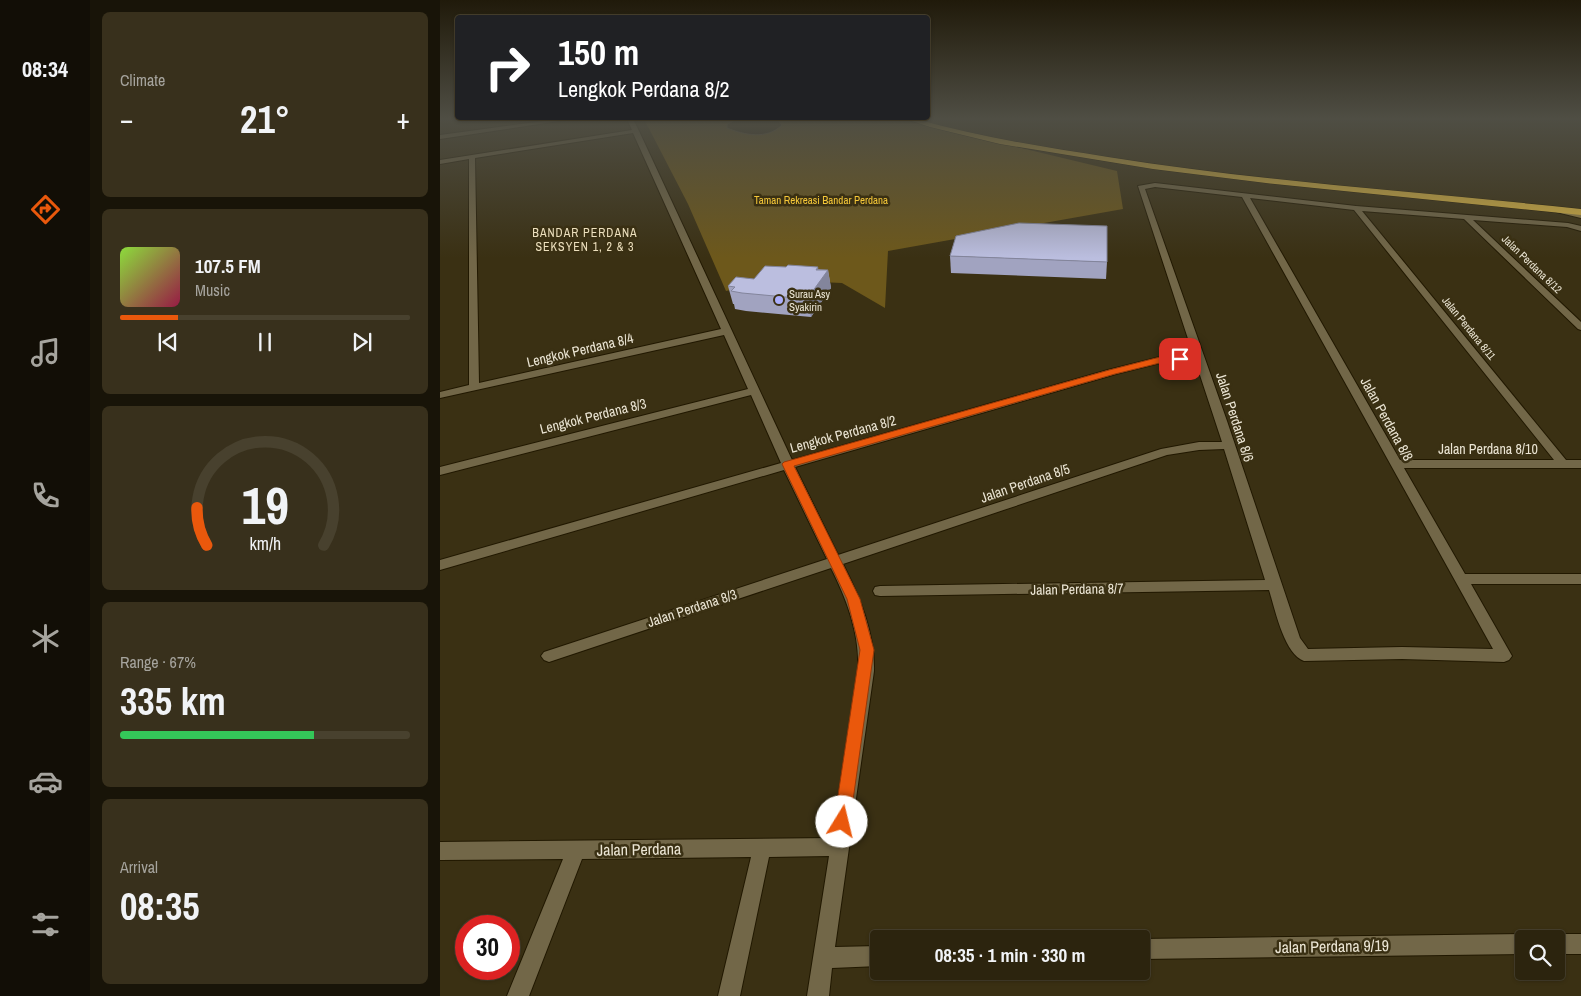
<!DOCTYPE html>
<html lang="en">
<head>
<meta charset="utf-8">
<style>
  :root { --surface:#2c240e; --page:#38301c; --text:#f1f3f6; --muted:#a6a49e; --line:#48412e; --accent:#ea580c }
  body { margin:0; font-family:"Archivo Narrow",sans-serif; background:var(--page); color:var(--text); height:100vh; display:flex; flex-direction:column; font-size:19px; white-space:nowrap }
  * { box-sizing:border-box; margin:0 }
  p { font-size:16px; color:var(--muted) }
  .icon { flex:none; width:28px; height:28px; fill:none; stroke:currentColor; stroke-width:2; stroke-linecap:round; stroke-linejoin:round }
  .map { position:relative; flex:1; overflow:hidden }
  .side { display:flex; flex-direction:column; gap:12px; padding:12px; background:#181408; width:350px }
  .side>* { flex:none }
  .hud { position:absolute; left:15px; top:15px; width:475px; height:105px; border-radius:5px; box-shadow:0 1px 4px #0004,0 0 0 1px var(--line); background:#202124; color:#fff; overflow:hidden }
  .fabs { position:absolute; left:1075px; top:930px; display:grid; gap:10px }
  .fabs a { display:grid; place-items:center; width:50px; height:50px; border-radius:5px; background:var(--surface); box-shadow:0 1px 4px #0004,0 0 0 1px var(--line); font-size:25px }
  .speed { position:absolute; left:15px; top:915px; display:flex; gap:10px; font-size:25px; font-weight:700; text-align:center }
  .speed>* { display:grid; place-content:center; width:65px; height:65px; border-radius:50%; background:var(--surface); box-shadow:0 1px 4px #0004,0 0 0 1px var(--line); line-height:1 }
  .speed .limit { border:8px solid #d22; background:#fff; color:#111 }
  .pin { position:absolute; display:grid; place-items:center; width:42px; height:42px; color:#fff; margin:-21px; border-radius:10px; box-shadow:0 2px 8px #0006 }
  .me { position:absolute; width:55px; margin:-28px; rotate:9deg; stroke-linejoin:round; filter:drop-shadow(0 0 4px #0008) }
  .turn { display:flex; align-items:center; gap:18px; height:105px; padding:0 20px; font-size:22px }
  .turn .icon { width:65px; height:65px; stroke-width:2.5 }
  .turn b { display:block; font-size:35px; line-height:42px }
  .big { font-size:38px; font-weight:700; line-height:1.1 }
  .side .card { flex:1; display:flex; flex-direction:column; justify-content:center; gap:8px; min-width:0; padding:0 18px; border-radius:8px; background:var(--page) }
  .side .dial { align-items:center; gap:0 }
  .dial svg { height:130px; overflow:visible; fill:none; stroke:var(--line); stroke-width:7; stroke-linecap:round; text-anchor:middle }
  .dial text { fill:var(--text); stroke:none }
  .song { display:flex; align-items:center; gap:15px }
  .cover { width:60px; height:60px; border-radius:8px; background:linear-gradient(135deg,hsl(90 70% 55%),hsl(340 70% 35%)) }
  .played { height:5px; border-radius:2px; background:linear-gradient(90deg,var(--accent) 20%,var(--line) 20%) }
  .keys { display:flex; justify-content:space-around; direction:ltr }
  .heat { display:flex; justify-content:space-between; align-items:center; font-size:28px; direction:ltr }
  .charge { height:8px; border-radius:4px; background:linear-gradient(90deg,#34c759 67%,var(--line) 0) }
  .trip { position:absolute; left:430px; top:930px; width:280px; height:50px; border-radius:5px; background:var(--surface); box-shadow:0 1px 4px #0004,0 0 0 1px var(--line); font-weight:700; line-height:50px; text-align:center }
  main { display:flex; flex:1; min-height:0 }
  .menu { display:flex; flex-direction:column; width:90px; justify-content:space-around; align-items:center; background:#120e06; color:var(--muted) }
  .menu .icon { width:35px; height:35px }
  .menu .current { color:var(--accent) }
  .menu b { font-size:22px; color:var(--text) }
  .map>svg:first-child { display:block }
</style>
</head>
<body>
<main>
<nav class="menu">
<b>08:34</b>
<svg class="icon current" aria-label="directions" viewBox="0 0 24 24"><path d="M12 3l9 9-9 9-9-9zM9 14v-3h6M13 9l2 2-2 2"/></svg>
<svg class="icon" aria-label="music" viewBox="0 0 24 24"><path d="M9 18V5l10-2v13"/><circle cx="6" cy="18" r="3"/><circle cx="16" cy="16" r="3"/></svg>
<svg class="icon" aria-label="phone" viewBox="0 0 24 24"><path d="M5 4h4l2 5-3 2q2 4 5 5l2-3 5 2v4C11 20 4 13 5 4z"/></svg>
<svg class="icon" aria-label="climate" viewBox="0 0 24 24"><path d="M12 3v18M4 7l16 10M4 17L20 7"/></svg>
<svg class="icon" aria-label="car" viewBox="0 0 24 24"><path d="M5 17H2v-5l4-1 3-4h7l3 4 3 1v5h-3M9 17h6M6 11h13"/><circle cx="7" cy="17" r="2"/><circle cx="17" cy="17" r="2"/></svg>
<svg class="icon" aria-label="filters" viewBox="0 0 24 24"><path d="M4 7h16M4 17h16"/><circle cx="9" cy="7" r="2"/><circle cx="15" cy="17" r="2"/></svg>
</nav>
<section class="side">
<div class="card"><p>Climate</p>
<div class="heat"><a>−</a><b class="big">21°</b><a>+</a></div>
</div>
<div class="card">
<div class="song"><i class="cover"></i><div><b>107.5 FM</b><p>Music</p></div></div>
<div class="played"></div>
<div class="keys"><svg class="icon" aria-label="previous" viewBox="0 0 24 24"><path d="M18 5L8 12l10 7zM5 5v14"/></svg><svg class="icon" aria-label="pause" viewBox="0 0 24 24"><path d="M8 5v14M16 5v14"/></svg><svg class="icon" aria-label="next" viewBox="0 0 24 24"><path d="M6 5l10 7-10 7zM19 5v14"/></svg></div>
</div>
<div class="card dial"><svg viewBox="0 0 100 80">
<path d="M14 69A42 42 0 1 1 86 69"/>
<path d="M14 69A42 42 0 0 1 8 46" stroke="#ea580c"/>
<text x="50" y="56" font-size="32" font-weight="700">19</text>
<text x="50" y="72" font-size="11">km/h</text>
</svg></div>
<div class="card"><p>Range · 67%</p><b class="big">335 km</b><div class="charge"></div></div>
<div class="card"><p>Arrival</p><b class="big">08:35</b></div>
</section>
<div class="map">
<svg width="1141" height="996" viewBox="0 0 1141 996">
  <rect width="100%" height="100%" fill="#3a3013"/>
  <polygon fill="#6d581b" points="204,119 461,119 677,171 683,209 448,251 445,308 402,283 336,280 286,291 248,204"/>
  <path fill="#1d180a" stroke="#5b5647" d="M298,119H337L342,125C327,140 304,135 287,128V124Z"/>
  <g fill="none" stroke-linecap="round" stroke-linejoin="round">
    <defs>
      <g id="street">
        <polygon points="119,119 132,119 0,139 0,135"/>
        <path d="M187,119H193L199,131L352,460L668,370L720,357L753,354L698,186L715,183L916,206L1128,223L1141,226V231L1127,227L1033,220L1141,322V330L1138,329L1024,219L922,211L1126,460H1141V468H964L1025,574H1141V584H1031L1072,656L1069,660L1064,662L962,659L864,661C844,654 835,609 829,590L440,596L435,595L433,591L435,587L440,586L825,580L784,449L759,450L727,455L403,564C420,598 435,633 434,671L395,947L439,946V966L392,968L389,996H367L389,856L329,857L300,996H278L311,857L142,859L89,996H67L123,859L0,860V842L392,838L418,671C420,634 407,600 391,568L109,662L104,660L101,656L104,652L387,559L344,470L0,570V560L341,463L311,395L0,475V467L308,389L284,335L0,398V392L29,385V159L0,164V160L192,130ZM193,133L281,329L39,383L35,158ZM715,187L802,197L1053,649L962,647L868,649L860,638L787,421L705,189ZM810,198L914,210L1114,460H960ZM755,360L782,442H759L721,449L398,555L355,467L676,374L720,363Z"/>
        <polygon points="1084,934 1092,939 1084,939 1084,954 701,959 701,939"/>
        <polygon points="1116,934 1141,934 1141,954 1116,954 1116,939 1108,939"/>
      </g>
      <polygon id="secondary" points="1116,208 1141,214 1141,218 1116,212"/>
      <path id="highway" d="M466,119H476C539,137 604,147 668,157C825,182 983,192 1141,209V215L835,184L713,169L560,144L490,127Z"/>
    </defs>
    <use href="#street" stroke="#211800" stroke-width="2"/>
    <use href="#secondary" stroke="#211800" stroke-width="2"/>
    <use href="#highway" stroke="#211800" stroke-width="1"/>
    <use href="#street" fill="#726748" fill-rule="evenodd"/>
    <use href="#secondary" fill="#917e47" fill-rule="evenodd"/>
    <use href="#highway" fill="#dab544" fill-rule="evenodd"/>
  </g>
  <g fill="#a1a3c0">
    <polygon points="510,256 667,262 666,279 511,273"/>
    <polygon points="346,267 388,270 391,288 371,317 306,311 295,309 294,304 293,304 288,286 314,279"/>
  </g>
  <polygon fill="#83859c" points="378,267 380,281 388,270 391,288 371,317 367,299 376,270"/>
  <g fill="#bbbedf" stroke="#83859c">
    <polygon points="579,223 667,226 667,262 510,256 516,236"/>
    <polygon points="348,265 378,267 376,270 388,270 367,299 302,293 291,291 295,287 288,286 296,277 314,279 325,266 346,267"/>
  </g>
  <linearGradient id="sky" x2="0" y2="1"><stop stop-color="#201a0a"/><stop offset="0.46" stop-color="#4f4e44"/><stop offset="1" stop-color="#4f4e44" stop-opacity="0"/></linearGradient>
  <rect width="1141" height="258" fill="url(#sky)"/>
  <polygon fill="#ea580c" stroke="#983908" points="740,356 744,359 743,361 720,363 675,374 354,466 420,599 434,650 410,822 408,827 402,829 396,827 394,822 420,650 407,599 342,464 344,462 669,370 720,357"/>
  <circle fill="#abaffb" stroke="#3a3013" stroke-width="2" cx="339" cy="300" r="5"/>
  <g text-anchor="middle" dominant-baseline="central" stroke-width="5" stroke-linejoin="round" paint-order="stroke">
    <g font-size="11" fill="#f6c839" stroke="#3a3013">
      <text x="381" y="200">Taman Rekreasi Bandar Perdana</text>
    </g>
    <g font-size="11" fill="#ebe5d4" stroke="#3a3013">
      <text transform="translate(1092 264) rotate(44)">Jalan Perdana 8/12</text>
      <text transform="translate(1029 328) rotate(51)">Jalan Perdana 8/11</text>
    </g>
    <g font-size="11" fill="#ebe5d4" stroke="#3a3013" text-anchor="start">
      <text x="349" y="294">Surau Asy<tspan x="349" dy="13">Syakirin</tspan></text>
    </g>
    <g font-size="12" letter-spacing="1" fill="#ede0be" stroke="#3a3013">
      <text x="145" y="233">BANDAR PERDANA<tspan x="145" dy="14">SEKSYEN 1, 2 &amp; 3</tspan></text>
    </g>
    <g font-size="14" fill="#ebe5d4" stroke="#3a3013">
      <text transform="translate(140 350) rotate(-13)">Lengkok Perdana 8/4</text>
      <text transform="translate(153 416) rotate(-14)">Lengkok Perdana 8/3</text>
      <text transform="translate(795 417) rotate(72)">Jalan Perdana 8/6</text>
      <text transform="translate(947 419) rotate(61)">Jalan Perdana 8/8</text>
      <text transform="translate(403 434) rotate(-15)">Lengkok Perdana 8/2</text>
      <text x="1048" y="449">Jalan Perdana 8/10</text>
      <text transform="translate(585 483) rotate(-19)">Jalan Perdana 8/5</text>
      <text transform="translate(637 589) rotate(-1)">Jalan Perdana 8/7</text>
      <text transform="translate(252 608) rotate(-18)">Jalan Perdana 8/3</text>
    </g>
    <g font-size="16" fill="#ebe5d4" stroke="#3a3013">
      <text transform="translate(199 849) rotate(-1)">Jalan Perdana</text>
      <text transform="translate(892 946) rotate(-1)">Jalan Perdana 9/19</text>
    </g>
  </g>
</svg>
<div class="fabs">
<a><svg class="icon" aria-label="search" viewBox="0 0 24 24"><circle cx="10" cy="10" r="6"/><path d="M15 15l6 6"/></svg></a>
</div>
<div class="speed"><div class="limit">30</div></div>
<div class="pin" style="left:740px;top:359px;background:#d93025"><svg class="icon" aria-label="arrive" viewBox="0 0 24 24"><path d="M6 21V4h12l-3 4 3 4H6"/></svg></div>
<svg class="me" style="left:402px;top:822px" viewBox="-20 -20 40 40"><circle r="19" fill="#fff"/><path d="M0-13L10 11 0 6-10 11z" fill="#ea580c"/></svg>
<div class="trip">08:35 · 1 min · 330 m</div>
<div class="hud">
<div class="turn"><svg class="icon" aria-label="right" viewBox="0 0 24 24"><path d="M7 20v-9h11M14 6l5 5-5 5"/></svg><div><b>150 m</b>Lengkok Perdana 8/2</div></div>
</div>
</div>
</main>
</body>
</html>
